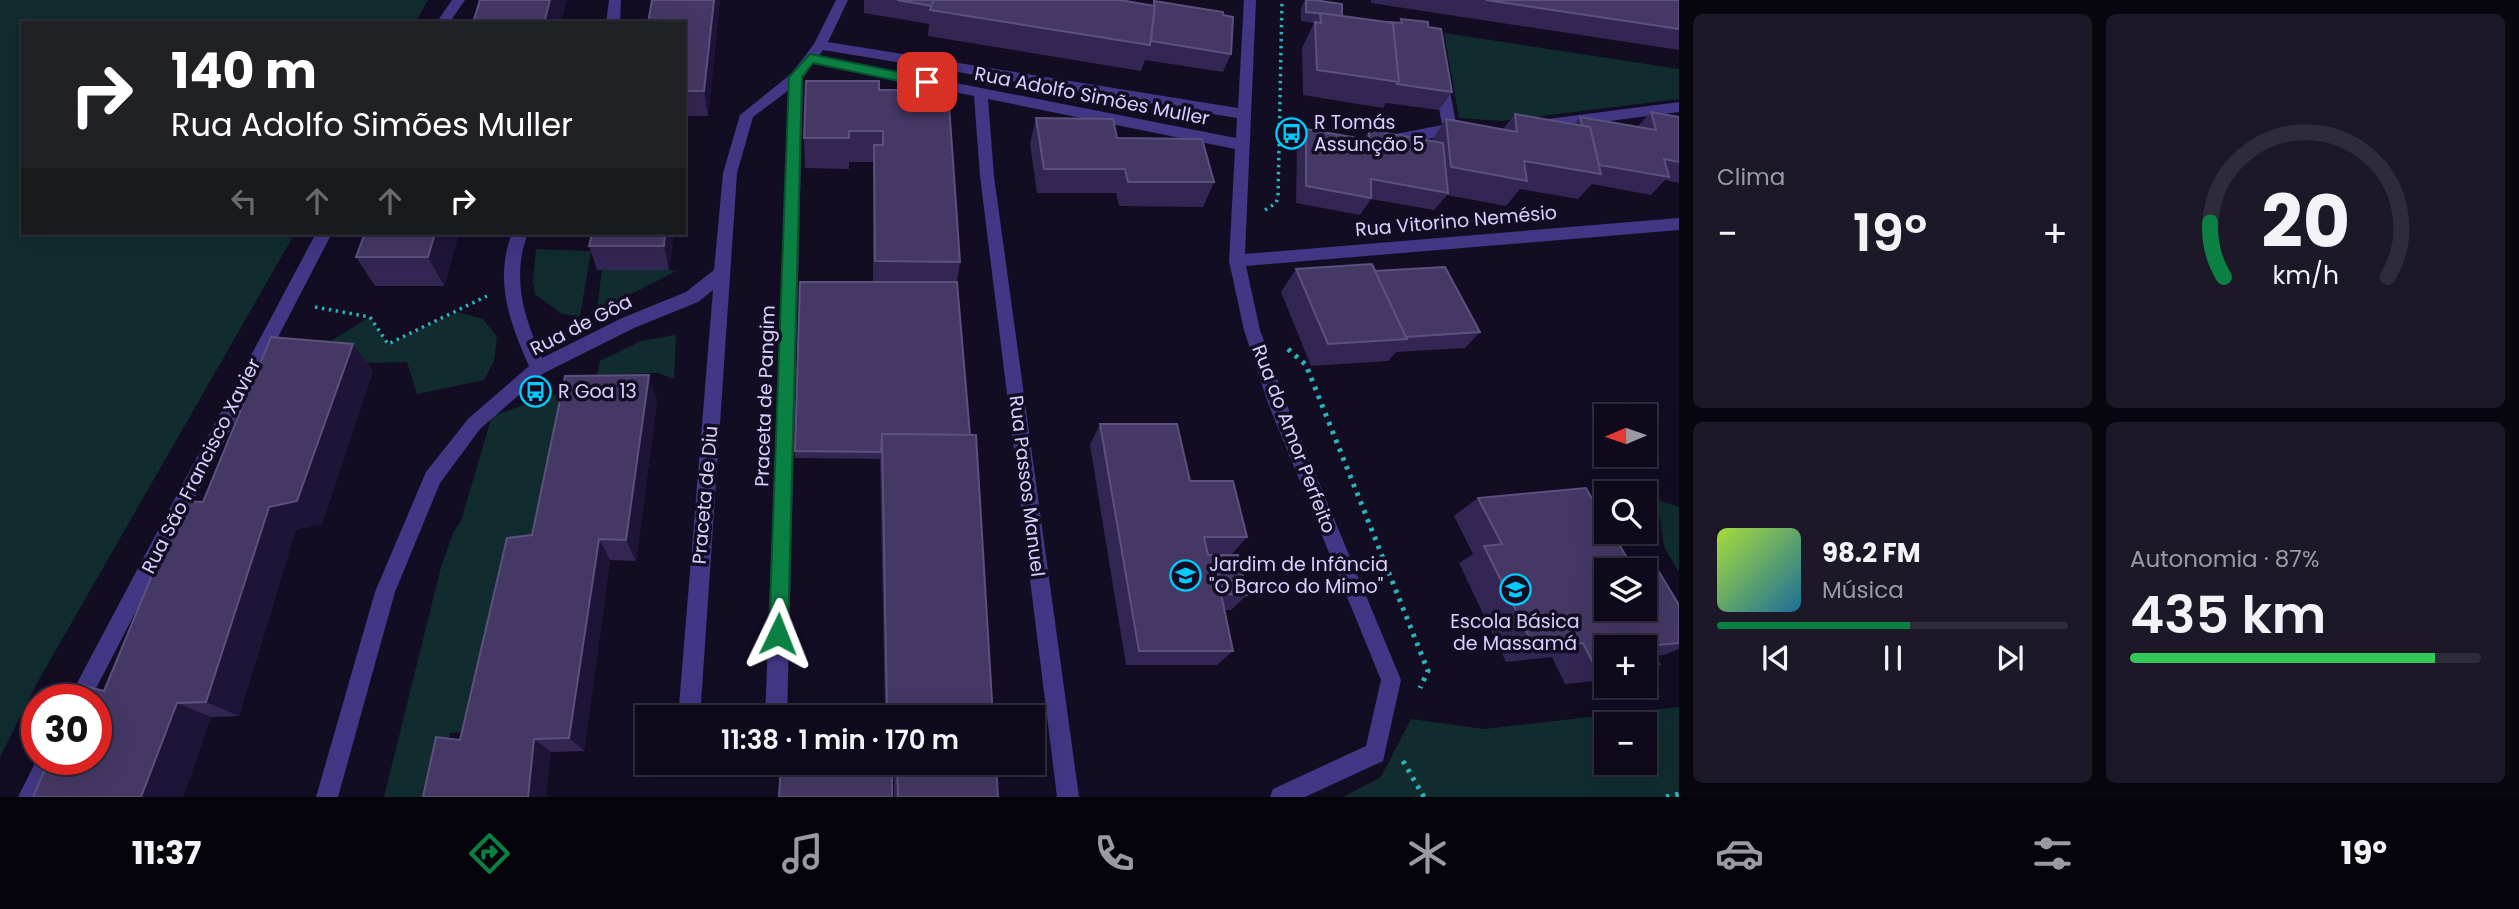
<!DOCTYPE html>
<html lang="pt">
<head>
<meta charset="utf-8">
<style>
  :root { --surface:#0e0a1b; --page:#1c1828; --text:#f1f3f6; --muted:#9b9aa3; --line:#2e2b3a; --accent:#0b8043 }
  body { margin:0; font-family:Poppins,sans-serif; background:var(--page); color:var(--text); height:100vh; display:flex; flex-direction:column; font-size:26px; white-space:nowrap }
  * { box-sizing:border-box; margin:0 }
  p { font-size:23px; color:var(--muted) }
  .icon { flex:none; width:38px; height:38px; fill:none; stroke:currentColor; stroke-width:2; stroke-linecap:round; stroke-linejoin:round }
  .map { position:relative; flex:1; overflow:hidden }
  .details { display:flex; flex-direction:column; gap:14px; padding:14px; background:#08060f; width:840px }
  .details>* { flex:none }
  .guide { position:absolute; left:21px; top:21px; width:665px; height:214px; border-radius:0px; box-shadow:0 7px 28px #0002,0 0 0 2px var(--line); background:#202124; color:#fff; overflow:hidden }
  .needle { width:46px; rotate:268deg }
  .fabs { position:absolute; left:1594px; top:404px; display:grid; gap:14px }
  .fabs a { display:grid; place-items:center; width:63px; height:63px; border-radius:0px; background:var(--surface); box-shadow:0 7px 28px #0002,0 0 0 2px var(--line); font-size:35px }
  .speed { position:absolute; left:21px; top:684px; display:flex; gap:14px; font-size:35px; font-weight:700; text-align:center }
  .speed>* { display:grid; place-content:center; width:91px; height:91px; border-radius:50%; background:var(--surface); box-shadow:0 7px 28px #0002,0 0 0 2px var(--line); line-height:1 }
  .speed .limit { border:10px solid #d22; background:#fff; color:#111 }
  .pin { position:absolute; display:grid; place-items:center; width:60px; height:60px; color:#fff; margin:-30px; border-radius:14px; box-shadow:0 4px 10px #0006 }
  .me { position:absolute; width:77px; margin:-38px; rotate:2deg; stroke-linejoin:round; filter:drop-shadow(0 0 5px #0008) }
  .turn { display:flex; align-items:center; gap:24px; height:147px; padding:0 35px; font-size:32px }
  .turn .icon { width:91px; height:91px; stroke-width:2.5 }
  .turn b { display:block; font-size:49px; line-height:60px }
  .lanes { display:flex; align-items:center; height:66px; padding:0 35px; background:#0003; justify-content:center; gap:35px; direction:ltr }
  .lanes .off { opacity:.35 }
  .big { font-size:52px; font-weight:600; line-height:1.1 }
  .details .card { flex:1; display:flex; flex-direction:column; justify-content:center; gap:10px; min-width:0; padding:0 24px; border-radius:10px; background:var(--page) }
  .details .dial { align-items:center; gap:0 }
  .dial svg { height:182px; overflow:visible; fill:none; stroke:var(--line); stroke-width:7; stroke-linecap:round; text-anchor:middle }
  .dial text { fill:var(--text); stroke:none }
  .song { display:flex; align-items:center; gap:21px }
  .cover { width:84px; height:84px; border-radius:10px; background:linear-gradient(135deg,hsl(80 70% 55%),hsl(200 70% 35%)) }
  .played { height:7px; border-radius:4px; background:linear-gradient(90deg,var(--accent) 55%,var(--line) 55%) }
  .keys { display:flex; justify-content:space-around; direction:ltr }
  .heat { display:flex; justify-content:space-between; align-items:center; font-size:38px; direction:ltr }
  .charge { height:10px; border-radius:5px; background:linear-gradient(90deg,#34c759 87%,var(--line) 0) }
  .details .tiles { flex:1; display:grid; gap:14px; grid-template-columns:repeat(2,1fr) }
  .trip { position:absolute; left:635px; top:705px; width:410px; height:70px; border-radius:0px; background:var(--surface); box-shadow:0 7px 28px #0002,0 0 0 2px var(--line); font-weight:600; line-height:70px; text-align:center }
  .tabs { display:flex; height:112px; justify-content:space-around; align-items:center; background:#06040b; color:var(--muted) }
  .tabs .icon { width:49px; height:49px }
  .tabs .active { color:var(--accent) }
  .tabs b { font-size:32px; color:var(--text) }
  main { display:flex; flex:1; min-height:0 }
  .map>svg:first-child { display:block }
</style>
</head>
<body>
<main>
<div class="map">
<svg width="1679" height="797" viewBox="0 0 1679 797">
  <rect width="100%" height="100%" fill="#130d24"/>
  <g fill="#102c2e" fill-rule="evenodd">
    <polygon points="0,0 428,0 415,23 23,23 23,233 295,233 37,683 0,757"/>
    <polygon points="1444,33 1679,69 1679,99 1501,121 1459,118"/>
    <polygon points="536,249 591,251 580,316 562,314 535,294 533,281"/>
    <polygon points="602,270 669,270 676,271 602,309 597,308"/>
    <polygon points="458,312 483,319 497,337 494,361 484,380 417,394 407,362 311,364 329,342 370,317 388,344"/>
    <polygon points="676,335 674,379 658,373 597,375 600,361 641,341"/>
    <polygon points="566,391 534,538 469,732 450,733 437,797 384,797 441,567 454,531 461,521 492,416"/>
    <polygon points="1645,496 1679,507 1679,572 1664,547 1660,518 1645,509"/>
    <path d="M1679,707V797H1343L1381,777L1411,719L1484,729ZM1645,724V763H1606V724Z"/>
  </g>
  <g fill="none" stroke-linecap="round" stroke-linejoin="round">
    <g stroke="#2bb3b8" stroke-width="3.5" stroke-dasharray="2.5 4.5" stroke-linecap="butt">
      <polyline points="1265,210 1276,203 1278,197 1282,0"/>
      <polyline points="315,307 370,317 388,344 487,296"/>
    </g>
    <g stroke="#2bb3b8" stroke-width="5" stroke-dasharray="3.5 6" stroke-linecap="butt">
      <polyline points="1288,349 1306,365 1428,671 1420,688"/>
      <polyline points="1403,761 1424,797"/>
      <polyline points="1666,797 1679,794"/>
    </g>
    <g fill="#413784" fill-rule="evenodd">
      <polygon points="452,0 465,0 449,23 436,23"/>
      <polygon points="609,0 621,0 620,23 606,23"/>
      <path d="M836,0H848L828,42L1238,108L1244,0H1256L1245,254L1679,218V230L1246,266L1260,330L1286,403L1401,680L1383,761L1305,797H1270L1273,789L1366,746L1381,680L1268,403L1244,330L1229,261L1235,149L988,99L994,176L1079,797H1057L980,176L974,96L813,64L803,78L787,718H765L789,90L753,117L737,173L700,718H678L713,290L698,302L634,328L544,373L480,429L440,483L395,592L338,797H316L375,592L426,472L468,419L529,366C509,321 494,280 512,233H528C511,278 524,316 542,358L622,318L686,292L714,270L723,173L740,115L791,74L814,44ZM823,50L1237,118L1236,138L819,56Z"/>
      <polygon points="1441,75 1448,80 1456,123 1468,124 1468,132 1386,146 1381,145 1381,137 1442,125 1434,80"/>
      <polygon points="1679,102 1679,112 1540,130 1533,125 1540,120"/>
      <polygon points="316,233 332,233 90,700 68,700"/>
      <polygon points="37,759 59,760 41,797 18,797"/>
    </g>
  </g>
  <g fill="#332652">
    <polygon points="652,0 720,0 708,116 687,116 684,144 684,23"/>
    <polygon points="864,0 1120,0 1153,5 1154,1 1223,15 1231,54 1223,72 1145,60 1141,71 928,36 929,24 864,13"/>
    <polygon points="1305,0 1314,0 1342,16 1388,23 1399,23 1401,19 1428,27 1452,92 1439,110 1386,103 1383,108 1303,95 1302,48 1314,23 1301,21 1301,8"/>
    <polygon points="1371,0 1679,0 1679,50 1371,3"/>
    <polygon points="879,90 960,262 957,282 993,718 885,718 880,459 795,458 795,451 873,282 873,162 849,162 849,169 805,168 804,138"/>
    <polygon points="1651,112 1679,117 1679,183 1665,180 1651,195 1592,184 1578,199 1520,189 1506,206 1447,195 1434,210 1371,199 1360,215 1296,203 1297,147 1306,129 1364,139 1369,130 1431,141 1446,119 1503,129 1515,114 1574,124 1580,117 1638,126"/>
    <polygon points="1036,118 1117,138 1214,182 1203,207 1119,206 1116,193 1037,193 1030,143"/>
    <polygon points="365,233 459,233 444,286 375,286 356,257"/>
    <polygon points="674,233 669,270 597,270 589,246"/>
    <polygon points="1296,269 1375,271 1480,332 1465,348 1396,352 1388,361 1311,366 1281,292"/>
    <polygon points="373,371 322,524 296,529 239,716 211,717 183,797 33,797 104,691 203,502"/>
    <polygon points="657,401 636,561 610,560 584,751 551,752 460,740 532,535"/>
    <polygon points="1100,424 1190,481 1247,537 1231,555 1247,595 1231,610 1224,610 1233,651 1217,665 1126,665 1090,445"/>
    <polygon points="1478,498 1606,570 1679,605 1679,649 1664,655 1654,656 1659,664 1645,670 1645,648 1606,648 1606,680 1565,684 1552,657 1506,662 1459,563 1473,554 1454,516"/>
    <polygon points="894,763 996,763 998,797 894,797"/>
  </g>
  <g fill="#1e1438">
    <polygon points="550,0 567,0 561,23 544,23"/>
    <polygon points="714,0 720,0 708,116 704,91"/>
    <polygon points="684,98 687,116 684,144"/>
    <polygon points="435,233 459,233 444,286 428,257"/>
    <polygon points="665,233 674,233 669,270 664,246"/>
    <polygon points="353,344 373,371 322,524 296,529 239,716 206,702 269,507"/>
    <polygon points="649,375 657,401 636,561 626,540"/>
    <polygon points="599,539 610,560 584,751 569,738"/>
    <polygon points="177,703 211,717 183,797 141,797"/>
    <polygon points="534,739 551,752 546,797 528,797"/>
  </g>
  <g fill="#453865" stroke="#5c507d" stroke-width="2">
    <polygon points="480,0 550,0 544,23 473,23"/>
    <polygon points="652,0 714,0 704,91 684,91 684,23 648,23"/>
    <polygon points="897,0 934,0 932,6"/>
    <polygon points="934,0 1120,0 1155,6 1150,45 930,10"/>
    <polygon points="1306,0 1314,0 1342,4 1342,16 1306,12"/>
    <polygon points="1486,0 1679,0 1679,29 1666,27"/>
    <polygon points="1154,1 1223,12 1223,15 1233,17 1231,54 1151,41 1155,6 1154,5"/>
    <polygon points="1320,13 1393,23 1399,82 1317,70 1315,22 1321,23"/>
    <polygon points="1401,19 1428,22 1428,27 1441,29 1452,92 1397,84 1399,82 1393,23 1389,23 1388,22 1402,23"/>
    <polygon points="806,81 879,81 879,90 948,90 960,262 875,261 874,145 883,145 883,131 849,131 849,138 804,138"/>
    <polygon points="1651,112 1679,117 1679,162 1664,159 1669,177 1599,165 1590,127 1582,125 1580,117 1656,130"/>
    <polygon points="1515,114 1590,127 1601,174 1524,161 1527,181 1451,167 1446,119 1517,132"/>
    <polygon points="1036,118 1113,119 1117,138 1202,139 1214,182 1128,182 1125,169 1044,169"/>
    <polygon points="1306,129 1369,140 1369,130 1443,143 1448,193 1371,179 1371,198 1306,186"/>
    <polygon points="365,233 435,233 428,257 356,257"/>
    <polygon points="592,233 665,233 664,246 589,246"/>
    <polygon points="1372,264 1407,339 1328,344 1296,269"/>
    <polygon points="1445,267 1480,332 1406,337 1375,271"/>
    <polygon points="800,282 957,282 970,435 882,434 881,452 795,451"/>
    <polygon points="271,337 353,344 297,501 269,507 206,702 177,703 141,797 33,797 49,760 96,760 96,700 73,700 80,685 104,691 183,501 203,502"/>
    <polygon points="649,375 626,540 599,539 569,738 534,739 528,797 423,797 436,737 460,740 507,538 532,535 565,376"/>
    <polygon points="1100,424 1177,424 1190,481 1233,481 1247,537 1204,537 1208,555 1238,555 1247,595 1221,594 1233,651 1139,651"/>
    <polygon points="882,434 976,435 993,718 897,718 897,711 887,712"/>
    <polygon points="1586,488 1606,523 1606,532 1612,532 1634,570 1606,570 1606,609 1645,609 1645,573 1659,572 1679,605 1679,643 1648,646 1659,664 1645,666 1645,648 1606,648 1606,670 1597,671 1583,643 1535,649 1484,546 1502,544 1478,498"/>
    <polygon points="781,763 892,763 892,797 779,797"/>
    <polygon points="897,763 996,763 998,797 898,797"/>
  </g>
  <polygon fill="#0b8043" stroke="#07532c" stroke-width="2" points="810,54 927,78 934,82 927,87 813,63 802,77 788,634 785,640 778,643 772,640 769,634 789,77"/>
  <defs>
    <symbol id="bus-ring" viewBox="-11 -11 22 22"><circle r="9.5" fill="#130d24" stroke="#00cbfb" stroke-width="1.5"/><path d="M-5-6H5V4H4V6H2V4H-2V6H-4V4H-5ZM-3.5-4V0h7V-4ZM-3.5 1.2v1.5H-2V1.2ZM2 1.2v1.5H3.5V1.2Z" fill="#00cbfb"/></symbol>
    <symbol id="school-ring" viewBox="-11 -11 22 22"><circle r="9.5" fill="#130d24" stroke="#00cbfb" stroke-width="1.5"/><path d="M0-5L7-2L0 1L-7-2ZM-4 1L0 2.5L4 1V4Q0 6-4 4Z" fill="#00cbfb"/></symbol>
  </defs>
  <g fill-rule="evenodd">
    <use href="#bus-ring" x="1274" y="116" width="35" height="35"/>
    <use href="#bus-ring" x="518" y="374" width="35" height="35"/>
    <use href="#school-ring" x="1168" y="558" width="35" height="35"/>
    <use href="#school-ring" x="1498" y="572" width="35" height="35"/>
  </g>
  <g text-anchor="middle" dominant-baseline="central" stroke-width="7" stroke-linejoin="round" paint-order="stroke">
    <g font-size="19" fill="#dad0ff" stroke="#130d24">
      <text transform="translate(1092 96) rotate(11)">Rua Adolfo Simões Muller</text>
      <text transform="translate(1456 221) rotate(-5)">Rua Vitorino Nemésio</text>
      <text transform="translate(581 325) rotate(-27)">Rua de Gôa</text>
      <text transform="translate(765 396) rotate(-88)">Praceta de Pangim</text>
      <text transform="translate(1294 439) rotate(69)">Rua do Amor Perfeito</text>
      <text transform="translate(201 466) rotate(-63)">Rua São Francisco Xavier</text>
      <text transform="translate(1027 486) rotate(83)">Rua Passos Manuel</text>
      <text transform="translate(705 495) rotate(-85)">Praceta de Diu</text>
    </g>
    <g font-size="19" fill="#dad0ff" stroke="#130d24" text-anchor="start">
      <text x="1314" y="122">R Tomás<tspan x="1314" dy="22">Assunção 5</tspan></text>
      <text x="558" y="391">R Goa 13</text>
      <text x="1209" y="564">Jardim de Infância<tspan x="1209" dy="22">"O Barco do Mimo"</tspan></text>
      <text x="1515" y="621" text-anchor="middle">Escola Básica<tspan x="1515" dy="22">de Massamá</tspan></text>
    </g>
  </g>
</svg>
<div class="fabs">
<a><svg class="needle" viewBox="-14 -14 28 28"><path d="M0-13l5 13h-10z" fill="#e53935"/><path d="M0 13l5-13h-10z" fill="#9b9aa3"/></svg></a>
<a><svg class="icon" aria-label="search" viewBox="0 0 24 24"><circle cx="10" cy="10" r="6"/><path d="M15 15l6 6"/></svg></a>
<a><svg class="icon" aria-label="layers" viewBox="0 0 24 24"><path d="M12 4l9 5-9 5-9-5zM3 14l9 5 9-5"/></svg></a>
<a>+</a>
<a>−</a>
</div>
<div class="speed"><div class="limit">30</div></div>
<div class="pin" style="left:927px;top:82px;background:#d93025"><svg class="icon" aria-label="arrive" viewBox="0 0 24 24"><path d="M6 21V4h12l-3 4 3 4H6"/></svg></div>
<svg class="me" style="left:778px;top:634px" viewBox="-20 -20 40 40"><path d="M0-17L14 15 0 8-14 15z" fill="#0b8043" stroke="#fff" stroke-width="4"/></svg>
<div class="trip">11:38 · 1 min · 170 m</div>
<div class="guide">
<div class="turn"><svg class="icon" aria-label="right" viewBox="0 0 24 24"><path d="M7 20v-9h11M14 6l5 5-5 5"/></svg><div><b>140 m</b>Rua Adolfo Simões Muller</div></div>
<div class="lanes"><svg class="icon off" aria-label="left" viewBox="0 0 24 24"><path d="M17 20v-9H6M10 6l-5 5 5 5"/></svg><svg class="icon off" aria-label="ahead" viewBox="0 0 24 24"><path d="M12 20V5M6 11l6-6 6 6"/></svg><svg class="icon off" aria-label="ahead" viewBox="0 0 24 24"><path d="M12 20V5M6 11l6-6 6 6"/></svg><svg class="icon" aria-label="right" viewBox="0 0 24 24"><path d="M7 20v-9h11M14 6l5 5-5 5"/></svg></div>
</div>
</div>
<section class="details">
<div class="tiles">
<div class="card"><p>Clima</p>
<div class="heat"><a>−</a><b class="big">19°</b><a>+</a></div>
</div>
<div class="card dial"><svg viewBox="0 0 100 80">
<path d="M14 69A42 42 0 1 1 86 69"/>
<path d="M14 69A42 42 0 0 1 8 45" stroke="#0b8043"/>
<text x="50" y="56" font-size="32" font-weight="700">20</text>
<text x="50" y="72" font-size="11">km/h</text>
</svg></div>
<div class="card">
<div class="song"><i class="cover"></i><div><b>98.2 FM</b><p>Música</p></div></div>
<div class="played"></div>
<div class="keys"><svg class="icon" aria-label="previous" viewBox="0 0 24 24"><path d="M18 5L8 12l10 7zM5 5v14"/></svg><svg class="icon" aria-label="pause" viewBox="0 0 24 24"><path d="M8 5v14M16 5v14"/></svg><svg class="icon" aria-label="next" viewBox="0 0 24 24"><path d="M6 5l10 7-10 7zM19 5v14"/></svg></div>
</div>
<div class="card"><p>Autonomia · 87%</p><b class="big">435 km</b><div class="charge"></div></div>
</div>
</section>
</main>
<nav class="tabs">
<b>11:37</b>
<svg class="icon active" aria-label="directions" viewBox="0 0 24 24"><path d="M12 3l9 9-9 9-9-9zM9 14v-3h6M13 9l2 2-2 2"/></svg>
<svg class="icon" aria-label="music" viewBox="0 0 24 24"><path d="M9 18V5l10-2v13"/><circle cx="6" cy="18" r="3"/><circle cx="16" cy="16" r="3"/></svg>
<svg class="icon" aria-label="phone" viewBox="0 0 24 24"><path d="M5 4h4l2 5-3 2q2 4 5 5l2-3 5 2v4C11 20 4 13 5 4z"/></svg>
<svg class="icon" aria-label="climate" viewBox="0 0 24 24"><path d="M12 3v18M4 7l16 10M4 17L20 7"/></svg>
<svg class="icon" aria-label="car" viewBox="0 0 24 24"><path d="M5 17H2v-5l4-1 3-4h7l3 4 3 1v5h-3M9 17h6M6 11h13"/><circle cx="7" cy="17" r="2"/><circle cx="17" cy="17" r="2"/></svg>
<svg class="icon" aria-label="filters" viewBox="0 0 24 24"><path d="M4 7h16M4 17h16"/><circle cx="9" cy="7" r="2"/><circle cx="15" cy="17" r="2"/></svg>
<b>19°</b>
</nav>
</body>
</html>
